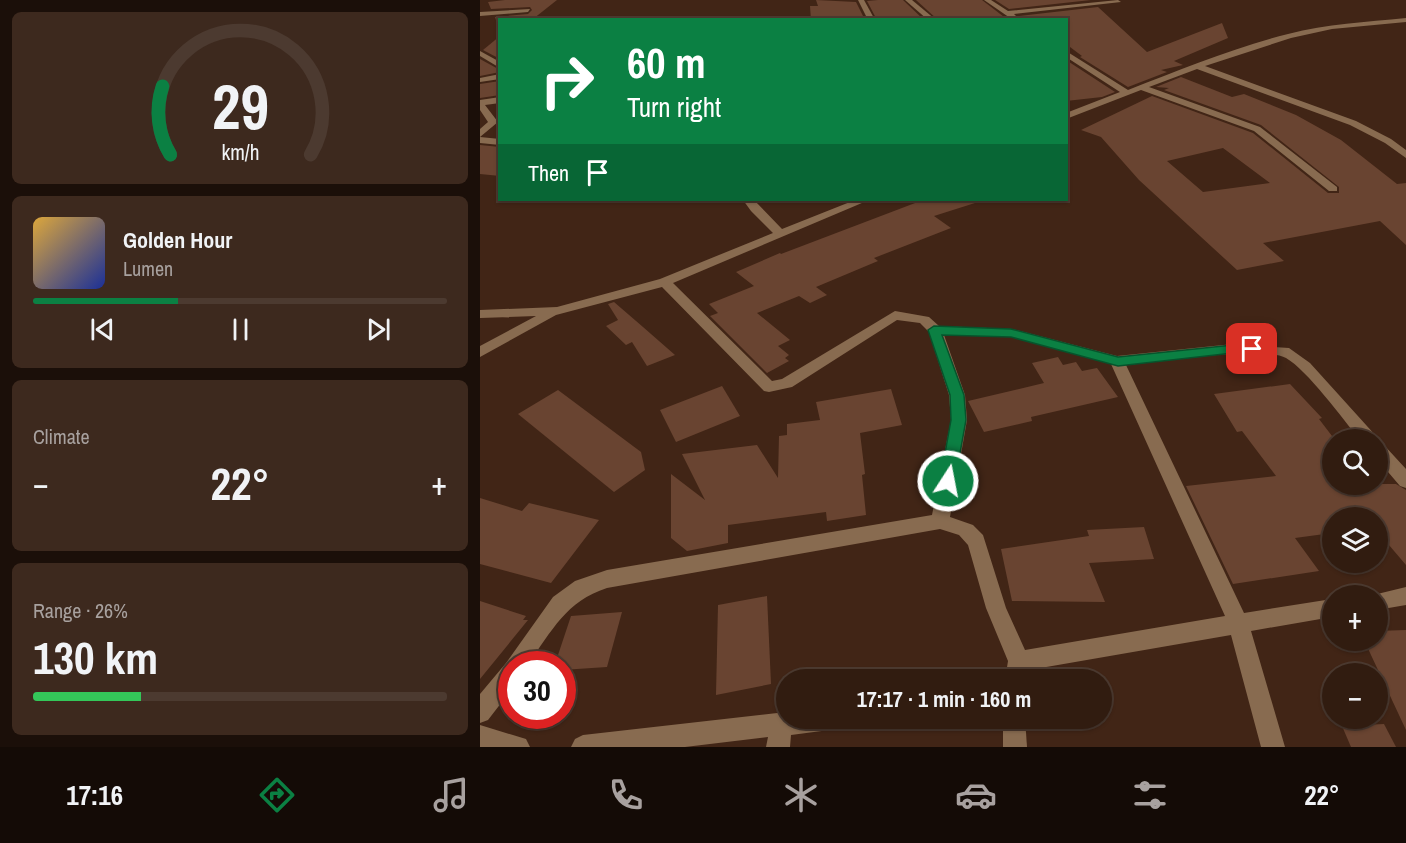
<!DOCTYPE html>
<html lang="en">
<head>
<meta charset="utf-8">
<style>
  :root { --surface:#311c10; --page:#3d291e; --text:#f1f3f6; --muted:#a8a19f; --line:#4c3a30; --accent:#0b8043 }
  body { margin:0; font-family:"Archivo Narrow",sans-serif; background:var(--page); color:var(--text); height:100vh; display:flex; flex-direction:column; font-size:22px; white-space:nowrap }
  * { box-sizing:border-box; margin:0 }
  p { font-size:20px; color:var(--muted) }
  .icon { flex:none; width:33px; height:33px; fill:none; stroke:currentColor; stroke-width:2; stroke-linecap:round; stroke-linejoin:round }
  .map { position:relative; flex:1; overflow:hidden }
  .details { display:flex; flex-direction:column; gap:12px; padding:12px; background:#1b0f09; width:480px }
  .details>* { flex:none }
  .hud { position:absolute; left:18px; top:18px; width:570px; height:183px; border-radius:0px; box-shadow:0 2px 4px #0004,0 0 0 2px var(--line); background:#0b8043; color:#fff; overflow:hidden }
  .buttons { position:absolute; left:842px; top:429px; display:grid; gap:12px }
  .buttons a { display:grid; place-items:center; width:66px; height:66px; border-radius:50%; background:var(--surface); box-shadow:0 2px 4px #0004,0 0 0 2px var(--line); font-size:30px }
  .speed { position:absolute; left:18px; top:651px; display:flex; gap:12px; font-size:30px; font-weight:700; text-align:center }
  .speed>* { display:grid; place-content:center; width:78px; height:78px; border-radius:50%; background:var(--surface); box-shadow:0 2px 4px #0004,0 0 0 2px var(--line); line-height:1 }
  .speed .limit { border:9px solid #d22; background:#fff; color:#111 }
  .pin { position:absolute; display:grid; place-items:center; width:51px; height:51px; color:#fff; margin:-26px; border-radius:12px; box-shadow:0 3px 9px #0006 }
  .me { position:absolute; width:66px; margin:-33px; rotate:11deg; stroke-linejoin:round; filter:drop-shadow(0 0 4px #0008) }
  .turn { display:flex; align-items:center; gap:21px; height:126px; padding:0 30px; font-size:27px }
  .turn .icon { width:78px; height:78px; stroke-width:2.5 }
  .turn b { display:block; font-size:42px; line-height:51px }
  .then { display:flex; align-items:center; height:57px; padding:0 30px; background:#0003; gap:12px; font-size:22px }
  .big { font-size:45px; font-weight:700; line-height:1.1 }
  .details .widget { flex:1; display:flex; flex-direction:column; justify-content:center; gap:9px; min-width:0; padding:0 21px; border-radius:9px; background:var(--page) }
  .details .dial { align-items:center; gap:0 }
  .dial svg { height:156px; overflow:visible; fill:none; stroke:var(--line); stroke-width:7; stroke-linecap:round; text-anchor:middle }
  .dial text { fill:var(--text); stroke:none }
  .song { display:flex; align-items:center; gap:18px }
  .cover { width:72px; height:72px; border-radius:9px; background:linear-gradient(135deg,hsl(40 70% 55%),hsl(230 70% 35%)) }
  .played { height:6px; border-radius:3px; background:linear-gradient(90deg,var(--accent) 35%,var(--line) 35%) }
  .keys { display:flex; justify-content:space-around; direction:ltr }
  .heat { display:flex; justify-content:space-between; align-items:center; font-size:33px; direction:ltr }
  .charge { height:9px; border-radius:4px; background:linear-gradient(90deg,#34c759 26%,var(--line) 0) }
  .trip { position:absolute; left:296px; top:669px; width:336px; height:60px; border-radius:30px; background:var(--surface); box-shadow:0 2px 4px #0004,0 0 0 2px var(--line); font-weight:700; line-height:60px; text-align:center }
  .dock { display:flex; height:96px; justify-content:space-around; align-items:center; background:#140b06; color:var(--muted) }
  .dock .icon { width:42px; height:42px }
  .dock .current { color:var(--accent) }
  .dock b { font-size:27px; color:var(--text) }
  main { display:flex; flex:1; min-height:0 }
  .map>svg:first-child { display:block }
</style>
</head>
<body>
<main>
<section class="details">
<div class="widget dial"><svg viewBox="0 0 100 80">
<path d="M14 69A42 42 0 1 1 86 69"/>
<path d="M14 69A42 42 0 0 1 10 34" stroke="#0b8043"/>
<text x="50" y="56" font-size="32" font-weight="700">29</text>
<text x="50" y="72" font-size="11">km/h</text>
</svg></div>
<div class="widget">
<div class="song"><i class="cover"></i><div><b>Golden Hour</b><p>Lumen</p></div></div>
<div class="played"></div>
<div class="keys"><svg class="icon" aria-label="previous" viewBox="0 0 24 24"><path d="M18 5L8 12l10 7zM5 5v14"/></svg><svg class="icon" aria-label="pause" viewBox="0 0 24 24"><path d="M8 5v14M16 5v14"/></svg><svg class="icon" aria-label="next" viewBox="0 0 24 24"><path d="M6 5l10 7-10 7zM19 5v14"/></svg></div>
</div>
<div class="widget"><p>Climate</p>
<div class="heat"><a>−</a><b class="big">22°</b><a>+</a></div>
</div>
<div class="widget"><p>Range · 26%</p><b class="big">130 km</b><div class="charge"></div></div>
</section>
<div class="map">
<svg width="926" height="747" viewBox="0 0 926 747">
  <rect width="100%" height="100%" fill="#412516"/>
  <g fill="#694431" fill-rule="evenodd">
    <polygon points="25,0 77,0 53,19 16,20 15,17 48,14 52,10 50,7 11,9 8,2"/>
    <polygon points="336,0 376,2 385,20 331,20 330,6 338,6"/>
    <polygon points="398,0 423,0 444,20 397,20 387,1"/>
    <polygon points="436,0 502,0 528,20 458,20"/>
    <polygon points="515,0 611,0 529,9"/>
    <polygon points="618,7 667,52 742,23 748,38 694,61 703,65 681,70 687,72 648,87 600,57 602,56 586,44 586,20 540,20 539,16"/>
    <polygon points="20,36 20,59 3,50"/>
    <polygon points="0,59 20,70 20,72 0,76"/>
    <polygon points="586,60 635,92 622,97 586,101"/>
    <path d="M701,77L752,97L764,94L816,115L861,140L917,184L926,183V245L900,221L783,243L804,261L757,270L659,180L621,137L601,130L672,96L773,133L848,193H859V187L781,125L684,90L689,88L676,87ZM743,148L790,183L723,192L687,161Z"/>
    <polygon points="20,81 20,95 0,98 0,84"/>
    <polygon points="0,145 20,147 20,176 0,174"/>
    <polygon points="443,200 494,200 495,203 454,216 471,228 394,258 398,261 336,287 347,295 330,303 319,296 277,313 310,340 298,346 309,355 305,358 309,361 287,373 230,316 238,313 229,304 274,286 256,272 300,253 301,254"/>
    <polygon points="134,302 163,327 195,355 167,366 152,342 146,345 126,326 138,320 128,304"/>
    <polygon points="578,357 583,365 596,362 602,371 617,368 638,397 551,417 552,421 504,432 488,401 564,383 552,363"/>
    <polygon points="810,384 842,418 839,419 852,436 852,484 916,484 926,490 926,565 897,531 897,518 852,518 852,533 815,538 839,571 753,584 706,486 796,476 762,431 757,432 734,394"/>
    <polygon points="242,386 260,416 196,442 180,410"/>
    <polygon points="411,389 422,425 380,433 385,474 382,475 386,515 347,521 346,512 248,525 248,543 207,551 191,538 191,474 225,500 202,454 277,445 298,478 299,436 307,435 307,424 340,420 336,402"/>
    <polygon points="78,390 161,452 165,470 134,492 38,414"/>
    <polygon points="0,498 42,511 49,503 119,520 71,583 0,564"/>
    <polygon points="664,527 674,559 609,563 625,602 532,601 521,549 609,536 607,530"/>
    <polygon points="287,596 291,684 236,695 238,605"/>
    <polygon points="0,601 46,616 43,620 48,620 0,679"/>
    <polygon points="142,612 127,667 82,670 82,664 75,664 91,616"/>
    <polygon points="926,630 926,730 884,640 897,640 897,631"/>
    <polygon points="904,724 916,747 871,747 862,726"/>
  </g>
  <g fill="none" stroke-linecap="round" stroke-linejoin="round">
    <g fill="#886b50" fill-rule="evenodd">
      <polygon points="378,0 384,0 395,20 388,20"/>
      <polygon points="425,0 432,0 456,20 448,20"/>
      <polygon points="504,0 511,0 528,11 638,0 641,2 534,14 538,18 533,20"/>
      <polygon points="50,9 48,12 0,16 0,12"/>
      <path d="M926,18V22L852,29L811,38L725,66L876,121L911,139L926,150V158L905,143L870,125L717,69L669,87L780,127L857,187V191H849L774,131L661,90L586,119V113L640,92L586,57V51L648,90C700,70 753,48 808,34C847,24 886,22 926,18Z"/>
      <polygon points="0,51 20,62 20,68 0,56"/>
      <polygon points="20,74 20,79 0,82 0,78"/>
      <polygon points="20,97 20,103 5,105 18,122 0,137 0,129 8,122 0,110 0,100"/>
      <polygon points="0,137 20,139 20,145 0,143"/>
      <path d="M263,200H274L302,229L375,200H389L193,283L292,381L302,379L415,311L449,317L459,326L532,329L637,356L753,344L809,348L830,363L896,436L898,440L897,442L903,444L926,469V488L920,486L897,459V440H880C863,419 827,370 806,358C784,345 676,362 646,365L764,613L852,599V617L771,631L805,747H781L751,635L549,670L547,680H525L528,661L506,608L488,545L479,535L460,529L127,588C86,601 72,631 48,664H32V689L8,720L0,723V694L26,663L73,597L95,581L127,570L452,515L471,420L469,395L449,332L440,323L417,320L312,387L289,392L284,391L182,287L76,315L0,357V346L56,316L0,318V310L77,307L180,279L293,233L271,211ZM464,335L532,337L631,364L745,616L545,650L526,608L503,535L493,525L470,517L487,420L485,395Z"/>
      <polygon points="926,587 926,605 897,610 897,596 889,596"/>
      <polygon points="306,712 306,718 368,718 365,726 357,729 311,735 310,747 286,747 288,737 205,747 91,747 95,739 103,735"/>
      <polygon points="523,718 545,718 547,747 523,747"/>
      <polygon points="0,725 46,739 50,747 0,747"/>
    </g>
  </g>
  <polygon fill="#0b8043" stroke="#07532c" stroke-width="1.5" points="454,326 531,329 638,357 753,345 772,345 778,349 772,353 753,353 638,366 531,337 462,335 484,395 486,420 475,481 473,485 468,487 462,485 460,481 471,420 470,395 448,330"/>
</svg>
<div class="buttons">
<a><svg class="icon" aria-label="search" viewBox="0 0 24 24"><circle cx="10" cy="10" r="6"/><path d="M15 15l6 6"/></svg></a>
<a><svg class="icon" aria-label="layers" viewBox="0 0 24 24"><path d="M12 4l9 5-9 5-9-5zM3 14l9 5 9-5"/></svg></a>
<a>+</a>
<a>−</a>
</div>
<div class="speed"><div class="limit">30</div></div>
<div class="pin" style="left:772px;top:349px;background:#d93025"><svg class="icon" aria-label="arrive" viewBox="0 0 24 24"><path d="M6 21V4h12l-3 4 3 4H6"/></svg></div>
<svg class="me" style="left:468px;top:481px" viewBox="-20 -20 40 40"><circle r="17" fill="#0b8043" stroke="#fff" stroke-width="3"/><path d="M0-11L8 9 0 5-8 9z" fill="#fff"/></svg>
<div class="trip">17:17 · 1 min · 160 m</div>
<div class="hud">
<div class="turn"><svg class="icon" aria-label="right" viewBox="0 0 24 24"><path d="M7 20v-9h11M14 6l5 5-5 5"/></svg><div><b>60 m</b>Turn right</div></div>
<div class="then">Then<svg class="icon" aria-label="arrive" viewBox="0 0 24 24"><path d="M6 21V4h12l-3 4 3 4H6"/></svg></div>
</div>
</div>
</main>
<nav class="dock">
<b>17:16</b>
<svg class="icon current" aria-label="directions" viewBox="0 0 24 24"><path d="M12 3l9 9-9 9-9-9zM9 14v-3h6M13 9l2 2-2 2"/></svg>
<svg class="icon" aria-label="music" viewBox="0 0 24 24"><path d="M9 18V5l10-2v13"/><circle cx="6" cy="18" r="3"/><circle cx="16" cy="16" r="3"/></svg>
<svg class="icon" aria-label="phone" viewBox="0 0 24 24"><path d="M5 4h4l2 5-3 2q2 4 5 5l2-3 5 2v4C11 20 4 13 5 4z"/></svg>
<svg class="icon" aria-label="climate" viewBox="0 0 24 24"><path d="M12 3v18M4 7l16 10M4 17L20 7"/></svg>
<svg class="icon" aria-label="car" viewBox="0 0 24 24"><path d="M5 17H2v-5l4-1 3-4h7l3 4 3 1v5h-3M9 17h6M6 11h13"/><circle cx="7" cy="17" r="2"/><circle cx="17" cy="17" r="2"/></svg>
<svg class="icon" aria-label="filters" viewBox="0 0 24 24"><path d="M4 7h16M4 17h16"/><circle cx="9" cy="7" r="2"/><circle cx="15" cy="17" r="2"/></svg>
<b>22°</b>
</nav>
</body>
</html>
